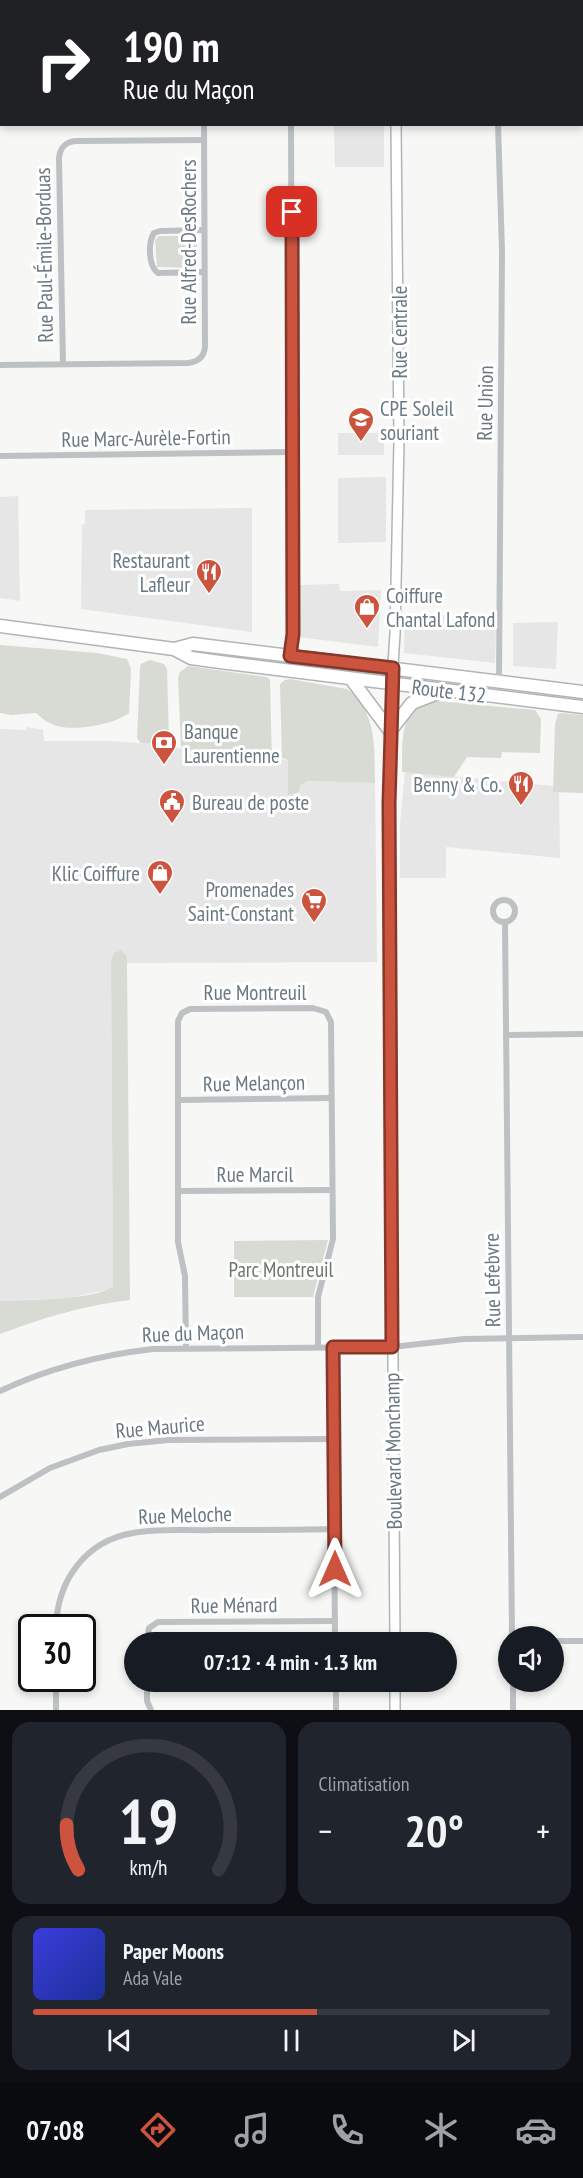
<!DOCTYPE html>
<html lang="fr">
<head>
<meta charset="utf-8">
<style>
  :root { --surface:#171b24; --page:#20242c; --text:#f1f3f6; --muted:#9ea1a6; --line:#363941; --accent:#cc543f }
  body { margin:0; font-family:"PT Sans Narrow",sans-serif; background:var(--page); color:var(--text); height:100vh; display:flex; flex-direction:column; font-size:22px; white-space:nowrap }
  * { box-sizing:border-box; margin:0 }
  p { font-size:20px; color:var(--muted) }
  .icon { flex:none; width:33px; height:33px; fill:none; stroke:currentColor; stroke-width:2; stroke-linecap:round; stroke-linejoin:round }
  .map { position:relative; height:1710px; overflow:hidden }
  .sheet { display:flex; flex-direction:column; gap:12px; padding:12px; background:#0d0f14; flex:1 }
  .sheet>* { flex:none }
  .guide { position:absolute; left:0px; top:0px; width:584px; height:126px; box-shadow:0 3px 9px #0003; background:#202124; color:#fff; overflow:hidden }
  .buttons { position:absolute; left:498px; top:1626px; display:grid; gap:12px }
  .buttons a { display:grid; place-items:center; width:66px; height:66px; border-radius:50%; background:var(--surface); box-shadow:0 3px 9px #0003; font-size:30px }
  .speed { position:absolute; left:18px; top:1614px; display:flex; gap:12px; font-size:30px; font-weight:700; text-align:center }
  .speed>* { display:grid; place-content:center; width:78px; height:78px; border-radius:50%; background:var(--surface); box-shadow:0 3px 9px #0003; line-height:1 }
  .speed .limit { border:3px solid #111; border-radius:9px; background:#fff; color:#111 }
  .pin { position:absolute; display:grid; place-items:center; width:51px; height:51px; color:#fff; margin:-26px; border-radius:12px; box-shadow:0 3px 9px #0006 }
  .me { position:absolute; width:66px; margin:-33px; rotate:0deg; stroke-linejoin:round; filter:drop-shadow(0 0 4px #0008) }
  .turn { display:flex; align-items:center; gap:21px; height:126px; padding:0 24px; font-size:27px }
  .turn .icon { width:78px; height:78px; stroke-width:2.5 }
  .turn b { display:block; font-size:42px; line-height:51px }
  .big { font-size:45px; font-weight:600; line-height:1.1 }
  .sheet .widget { flex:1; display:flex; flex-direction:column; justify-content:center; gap:9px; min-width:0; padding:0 21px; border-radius:18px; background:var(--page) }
  .sheet .dial { align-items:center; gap:0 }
  .dial svg { height:156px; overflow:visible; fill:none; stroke:var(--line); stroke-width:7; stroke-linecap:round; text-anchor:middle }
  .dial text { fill:var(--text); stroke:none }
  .song { display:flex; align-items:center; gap:18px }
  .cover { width:72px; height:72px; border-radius:9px; background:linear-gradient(135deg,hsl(240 70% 55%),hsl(230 70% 35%)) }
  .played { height:6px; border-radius:3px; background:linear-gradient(90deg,var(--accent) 55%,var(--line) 55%) }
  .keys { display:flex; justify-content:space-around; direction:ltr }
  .heat { display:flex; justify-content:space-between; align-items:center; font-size:33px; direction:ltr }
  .sheet .tiles { flex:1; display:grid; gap:12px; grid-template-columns:1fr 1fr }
  .widget:last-child { grid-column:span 2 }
  .trip { position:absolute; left:124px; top:1632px; width:333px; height:60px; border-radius:30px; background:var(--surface); box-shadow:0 3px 9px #0003; font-weight:600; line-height:60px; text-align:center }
  .menu { display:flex; height:96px; justify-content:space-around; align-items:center; background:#090b0e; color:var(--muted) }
  .menu .icon { width:42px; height:42px }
  .menu .current { color:var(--accent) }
  .menu b { font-size:27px; color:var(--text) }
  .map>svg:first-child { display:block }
</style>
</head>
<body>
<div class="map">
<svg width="583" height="1710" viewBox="0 0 583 1710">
  <rect width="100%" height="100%" fill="#f7f7f5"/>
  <g fill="#e5e6e5">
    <polygon points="334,125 384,125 384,167 335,167"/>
    <rect x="338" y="433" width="46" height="22"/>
    <polygon points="386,477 386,542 338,543 338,478"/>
    <polygon points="18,496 20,601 0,598 0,497"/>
    <polygon points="252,508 252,632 81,609 82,525 85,524 85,510"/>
    <polygon points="339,584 340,591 381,590 378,647 298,637 298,585"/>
    <polygon points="405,615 449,615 449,621 482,627 496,627 495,663 404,653"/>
    <polygon points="558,622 556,669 513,666 513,623"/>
    <polygon points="27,727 43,730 44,741 109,741 165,745 184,749 288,760 289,795 303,783 308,781 375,783 377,962 127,963 127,959 121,950 114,953 111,961 113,1286 108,1290 68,1298 0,1301 0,729 26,730"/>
    <polygon points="405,772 553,786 553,792 559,792 560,858 446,847 446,878 400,878 400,825"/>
  </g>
  <g fill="#d7dbd4">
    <polygon points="11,0 201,0 201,1 11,2"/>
    <polygon points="159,236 197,236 198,265 194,268 157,267 155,240"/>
    <path d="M0,645L97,653L127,659L131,669L129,713C114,725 69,733 52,724C46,722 41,717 36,713L11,715L0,713Z"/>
    <polygon points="150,660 164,664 167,669 169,740 165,745 141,743 137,738 140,668 141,664"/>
    <polygon points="188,666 267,677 270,680 272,760 268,762 267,756 184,749 181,747 178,678 180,672"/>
    <path d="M290,679L347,689L362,701L361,703C377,728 374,755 375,783L308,781L300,785L299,792L288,795V760L282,758L280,684L285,680Z"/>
    <path d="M438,701L535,710L541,719L540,753L502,752L501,758L467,757L454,777L402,772C403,741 397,705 438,701Z"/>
    <polygon points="562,713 583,715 583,793 553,792 555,724 558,714"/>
    <path d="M121,950L126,955L127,959L130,1300C85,1305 42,1318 0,1334V1301C21,1300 101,1300 113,1286L111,961L114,953Z"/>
    <polygon points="328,1240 313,1297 234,1297 234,1241"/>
  </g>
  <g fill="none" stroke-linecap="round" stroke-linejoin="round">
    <defs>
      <g id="secondary">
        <polyline points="397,2 397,0"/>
        <polyline points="395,1642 389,803 391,695 395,634 399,441 396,124"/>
        <polyline points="395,1682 395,1710"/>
      </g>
      <g id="highway">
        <polyline points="0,626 174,649 191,658 220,662 583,707"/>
        <polyline points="174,649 193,644 583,692"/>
        <polyline points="351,679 390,731 412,703 443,691"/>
      </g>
    </defs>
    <use href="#secondary" stroke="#afb5b8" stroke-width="12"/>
    <use href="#highway" stroke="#b1b5b7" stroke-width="15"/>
    <g stroke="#bdc1c4" stroke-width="6">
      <polyline points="289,0 289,2"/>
      <polyline points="498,2 498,0"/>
      <polyline points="498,124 502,251 499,681"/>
      <path d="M204,230L160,231L154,233C148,242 148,266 158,273L204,272"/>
      <path d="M63,364L59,158C60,147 67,141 77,141L204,140"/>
      <path d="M0,365L188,363C198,362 204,357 205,347L204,124"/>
      <polyline points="0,456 293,452"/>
      <polyline points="290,655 293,634 291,124"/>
      <circle cx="504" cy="911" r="11"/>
      <polyline points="505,923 512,1636"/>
      <polyline points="506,1035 583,1034"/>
      <polyline points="178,1100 331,1098"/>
      <polyline points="178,1191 332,1190"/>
      <polyline points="186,1348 185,1276 178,1242 178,1021 182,1013 190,1009 313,1008 326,1012 331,1022 333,1239 318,1297 318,1347"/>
      <polyline points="333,1348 335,1642"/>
      <path d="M0,1391C49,1368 100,1355 153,1349L392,1347L464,1339L583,1337"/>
      <polyline points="0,1497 50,1468 99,1450 128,1444 168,1440 334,1439"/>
      <path d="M56,1628C57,1581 85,1541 133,1533C159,1528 188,1531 215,1530C255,1530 295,1530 334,1529"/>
      <polyline points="554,1641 583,1641"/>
      <polyline points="147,1642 149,1628 158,1622 335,1621"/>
      <polyline points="56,1678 56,1710"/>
      <polyline points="147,1682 147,1701 151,1710"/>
      <polyline points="336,1682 336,1710"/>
      <polyline points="513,1682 513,1710"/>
    </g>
    <use href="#secondary" stroke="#fff" stroke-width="9"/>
    <use href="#highway" stroke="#fff" stroke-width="12"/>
  </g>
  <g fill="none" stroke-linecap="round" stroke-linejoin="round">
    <defs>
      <polyline id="route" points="292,212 293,634 290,656 393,668 389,803 392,1347 333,1347 335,1569"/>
    </defs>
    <use href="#route" stroke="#853729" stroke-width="15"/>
    <use href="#route" stroke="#cc543f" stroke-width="10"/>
  </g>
  <defs>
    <symbol id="school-pin" viewBox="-11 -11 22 30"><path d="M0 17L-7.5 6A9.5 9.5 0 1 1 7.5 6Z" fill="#cc543f" stroke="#fff"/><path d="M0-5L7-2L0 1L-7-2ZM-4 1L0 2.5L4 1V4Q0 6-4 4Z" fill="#fff"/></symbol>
    <symbol id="restaurant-pin" viewBox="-11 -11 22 30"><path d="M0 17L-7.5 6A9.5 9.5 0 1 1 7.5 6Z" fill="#cc543f" stroke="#fff"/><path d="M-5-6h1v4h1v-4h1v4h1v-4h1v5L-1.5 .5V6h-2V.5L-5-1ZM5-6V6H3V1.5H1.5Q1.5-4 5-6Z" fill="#fff"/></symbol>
    <symbol id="shop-pin" viewBox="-11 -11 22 30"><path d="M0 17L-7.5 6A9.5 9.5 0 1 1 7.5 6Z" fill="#cc543f" stroke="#fff"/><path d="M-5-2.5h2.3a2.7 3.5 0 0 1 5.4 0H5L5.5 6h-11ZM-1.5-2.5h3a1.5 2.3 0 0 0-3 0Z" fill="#fff"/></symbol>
    <symbol id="bank-pin" viewBox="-11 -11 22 30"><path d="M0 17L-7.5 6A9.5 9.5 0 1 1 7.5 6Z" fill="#cc543f" stroke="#fff"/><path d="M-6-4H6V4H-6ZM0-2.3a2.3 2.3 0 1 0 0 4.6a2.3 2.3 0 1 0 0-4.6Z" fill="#fff"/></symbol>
    <symbol id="civic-pin" viewBox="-11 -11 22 30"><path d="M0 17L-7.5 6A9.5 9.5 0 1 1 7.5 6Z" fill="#cc543f" stroke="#fff"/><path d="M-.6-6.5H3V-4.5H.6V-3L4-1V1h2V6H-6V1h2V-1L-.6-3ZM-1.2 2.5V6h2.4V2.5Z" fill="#fff"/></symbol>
    <symbol id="supermarket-pin" viewBox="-11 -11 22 30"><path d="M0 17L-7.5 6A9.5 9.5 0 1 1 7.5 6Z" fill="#cc543f" stroke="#fff"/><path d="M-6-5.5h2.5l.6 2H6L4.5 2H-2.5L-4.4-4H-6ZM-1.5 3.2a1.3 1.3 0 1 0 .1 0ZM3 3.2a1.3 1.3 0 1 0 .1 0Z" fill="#fff"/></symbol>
  </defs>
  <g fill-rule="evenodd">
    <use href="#school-pin" x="346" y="405" width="30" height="40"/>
    <use href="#restaurant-pin" x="194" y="557" width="30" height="40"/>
    <use href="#shop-pin" x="352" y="592" width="30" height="40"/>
    <use href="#bank-pin" x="149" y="728" width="30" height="40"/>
    <use href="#restaurant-pin" x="506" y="769" width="30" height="40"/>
    <use href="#civic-pin" x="157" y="787" width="30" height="40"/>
    <use href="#shop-pin" x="145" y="858" width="30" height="40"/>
    <use href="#supermarket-pin" x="299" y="886" width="30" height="40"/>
  </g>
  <g text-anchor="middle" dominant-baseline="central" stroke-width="6" stroke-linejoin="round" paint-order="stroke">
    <g font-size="21" fill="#6a7981" stroke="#fff">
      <text transform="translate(188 242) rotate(-90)">Rue Alfred-DesRochers</text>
      <text transform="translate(44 255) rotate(-91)">Rue Paul-Émile-Borduas</text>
      <text transform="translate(399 332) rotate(-90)">Rue Centrale</text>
      <text transform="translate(485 403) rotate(-89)">Rue Union</text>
      <text transform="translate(146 438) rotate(-1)">Rue Marc-Aurèle-Fortin</text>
      <text transform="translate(449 691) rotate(7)">Route 132</text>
      <text x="255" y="992">Rue Montreuil</text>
      <text transform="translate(254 1083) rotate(-1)">Rue Melançon</text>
      <text x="255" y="1174">Rue Marcil</text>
      <text transform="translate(492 1280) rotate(-91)">Rue Lefebvre</text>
      <text transform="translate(193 1333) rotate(-2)">Rue du Maçon</text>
      <text transform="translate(160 1427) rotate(-5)">Rue Maurice</text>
      <text transform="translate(393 1451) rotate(-91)">Boulevard Monchamp</text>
      <text transform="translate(185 1515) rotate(-2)">Rue Meloche</text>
      <text transform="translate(234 1605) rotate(-1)">Rue Ménard</text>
    </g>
    <g font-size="21" fill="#6a7981" stroke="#fff" text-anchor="start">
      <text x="380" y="408">CPE Soleil<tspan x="380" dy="24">souriant</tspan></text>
      <text x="190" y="560" text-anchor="end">Restaurant<tspan x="190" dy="24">Lafleur</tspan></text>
      <text x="386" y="595">Coiffure<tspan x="386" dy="24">Chantal Lafond</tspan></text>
      <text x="184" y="731">Banque<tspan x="184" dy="24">Laurentienne</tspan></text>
      <text x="502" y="784" text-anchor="end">Benny &amp; Co.</text>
      <text x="192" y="802">Bureau de poste</text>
      <text x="140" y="873" text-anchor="end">Klic Coiffure</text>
      <text x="294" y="889" text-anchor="end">Promenades<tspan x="294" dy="24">Saint-Constant</tspan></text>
    </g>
    <g font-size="21" fill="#6d7968" stroke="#fff">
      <text x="281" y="1269">Parc Montreuil</text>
    </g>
  </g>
</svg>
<div class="buttons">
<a><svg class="icon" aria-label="sound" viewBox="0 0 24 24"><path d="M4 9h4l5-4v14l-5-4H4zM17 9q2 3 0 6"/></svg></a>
</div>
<div class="speed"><div class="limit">30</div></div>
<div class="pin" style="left:292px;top:212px;background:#d93025"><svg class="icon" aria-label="arrive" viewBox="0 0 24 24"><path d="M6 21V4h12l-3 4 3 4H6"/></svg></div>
<svg class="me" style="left:335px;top:1569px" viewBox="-20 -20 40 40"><path d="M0-17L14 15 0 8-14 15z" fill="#cc543f" stroke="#fff" stroke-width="4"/></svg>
<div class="trip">07:12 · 4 min · 1.3 km</div>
<div class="guide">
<div class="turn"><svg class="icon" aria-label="right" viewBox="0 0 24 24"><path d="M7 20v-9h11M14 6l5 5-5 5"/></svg><div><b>190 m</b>Rue du Maçon</div></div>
</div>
</div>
<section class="sheet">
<div class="tiles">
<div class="widget dial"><svg viewBox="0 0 100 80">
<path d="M14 69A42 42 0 1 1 86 69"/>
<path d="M14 69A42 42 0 0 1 8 46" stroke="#cc543f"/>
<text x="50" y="56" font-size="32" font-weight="700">19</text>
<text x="50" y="72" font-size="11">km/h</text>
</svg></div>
<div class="widget"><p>Climatisation</p>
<div class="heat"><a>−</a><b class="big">20°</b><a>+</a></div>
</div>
<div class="widget">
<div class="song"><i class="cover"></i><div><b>Paper Moons</b><p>Ada Vale</p></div></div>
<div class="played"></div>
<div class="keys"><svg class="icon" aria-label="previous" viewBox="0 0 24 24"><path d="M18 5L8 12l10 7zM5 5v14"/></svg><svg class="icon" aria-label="pause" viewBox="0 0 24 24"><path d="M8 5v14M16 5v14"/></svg><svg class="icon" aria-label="next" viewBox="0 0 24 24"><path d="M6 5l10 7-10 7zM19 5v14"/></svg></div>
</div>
</div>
</section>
<nav class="menu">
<b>07:08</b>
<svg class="icon current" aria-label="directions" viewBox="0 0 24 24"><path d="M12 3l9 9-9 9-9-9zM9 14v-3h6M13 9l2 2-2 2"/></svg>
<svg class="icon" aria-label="music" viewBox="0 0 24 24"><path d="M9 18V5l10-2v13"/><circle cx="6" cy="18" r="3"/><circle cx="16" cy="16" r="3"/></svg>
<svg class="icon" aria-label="phone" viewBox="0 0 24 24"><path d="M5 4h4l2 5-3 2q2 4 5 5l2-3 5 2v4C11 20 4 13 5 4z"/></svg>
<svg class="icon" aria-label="climate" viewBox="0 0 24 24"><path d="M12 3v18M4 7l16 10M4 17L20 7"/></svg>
<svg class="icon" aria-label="car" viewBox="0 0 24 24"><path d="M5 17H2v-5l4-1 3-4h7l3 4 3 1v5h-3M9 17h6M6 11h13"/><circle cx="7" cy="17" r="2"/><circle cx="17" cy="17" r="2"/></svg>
</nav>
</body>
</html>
